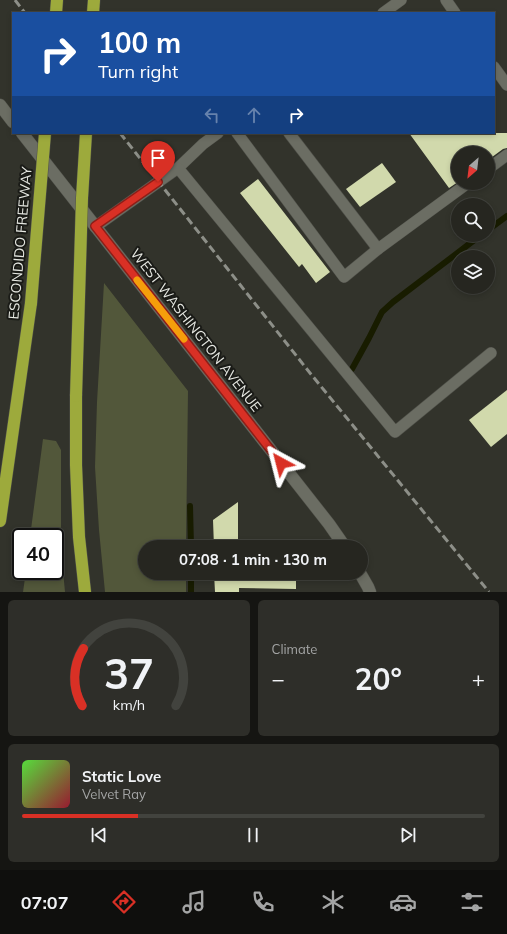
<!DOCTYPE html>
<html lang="en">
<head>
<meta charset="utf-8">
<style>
  :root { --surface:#262620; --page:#2e2e29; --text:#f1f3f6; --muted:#a4a5a5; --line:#42433e; --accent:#d93025 }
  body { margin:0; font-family:Mulish,sans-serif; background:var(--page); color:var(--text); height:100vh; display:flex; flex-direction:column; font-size:15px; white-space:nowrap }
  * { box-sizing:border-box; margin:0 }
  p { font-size:13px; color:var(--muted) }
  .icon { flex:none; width:22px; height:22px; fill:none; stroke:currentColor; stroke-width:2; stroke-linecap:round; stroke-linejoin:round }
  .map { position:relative; height:592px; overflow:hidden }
  .side { display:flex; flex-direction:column; gap:8px; padding:8px; background:#151512; flex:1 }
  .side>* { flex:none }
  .top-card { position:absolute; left:12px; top:12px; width:483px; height:122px; border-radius:0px; box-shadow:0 2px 6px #0003,0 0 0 1px var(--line); background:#1a4fa0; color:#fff; overflow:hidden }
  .needle { width:26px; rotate:208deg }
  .tools { position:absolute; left:451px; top:146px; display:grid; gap:8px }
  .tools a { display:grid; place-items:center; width:44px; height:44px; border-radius:50%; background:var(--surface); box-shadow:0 2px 6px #0003,0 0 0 1px var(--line); font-size:20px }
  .speed { position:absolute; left:12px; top:528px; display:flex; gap:8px; font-size:20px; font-weight:700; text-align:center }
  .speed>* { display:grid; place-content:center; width:52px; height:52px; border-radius:50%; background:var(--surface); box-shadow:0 2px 6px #0003,0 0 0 1px var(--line); line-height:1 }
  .speed .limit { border:2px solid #111; border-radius:6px; background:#fff; color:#111 }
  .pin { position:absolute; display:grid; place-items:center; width:34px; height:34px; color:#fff; margin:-41px -17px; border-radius:50% 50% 50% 0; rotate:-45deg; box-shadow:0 0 4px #0007 }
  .pin .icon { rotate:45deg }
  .me { position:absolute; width:44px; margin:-22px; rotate:322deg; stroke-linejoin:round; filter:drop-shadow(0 0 3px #0008) }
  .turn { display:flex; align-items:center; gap:14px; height:84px; padding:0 20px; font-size:18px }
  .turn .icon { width:52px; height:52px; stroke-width:2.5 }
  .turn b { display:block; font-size:28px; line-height:34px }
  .lanes { display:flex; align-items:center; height:38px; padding:0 20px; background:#0003; justify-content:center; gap:20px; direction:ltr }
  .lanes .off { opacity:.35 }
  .big { font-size:30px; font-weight:700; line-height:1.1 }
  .side .tile { flex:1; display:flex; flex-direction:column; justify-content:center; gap:6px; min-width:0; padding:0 14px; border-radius:6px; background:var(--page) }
  .side .dial { align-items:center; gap:0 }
  .dial svg { height:104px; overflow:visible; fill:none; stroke:var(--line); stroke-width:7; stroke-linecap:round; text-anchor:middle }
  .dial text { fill:var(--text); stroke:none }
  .song { display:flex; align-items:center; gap:12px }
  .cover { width:48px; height:48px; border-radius:6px; background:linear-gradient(135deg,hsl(110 70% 55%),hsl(350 70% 35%)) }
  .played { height:4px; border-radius:2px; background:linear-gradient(90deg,var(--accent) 25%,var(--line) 25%) }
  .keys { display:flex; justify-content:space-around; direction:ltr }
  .heat { display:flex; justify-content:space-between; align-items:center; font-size:22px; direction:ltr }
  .side .tiles { flex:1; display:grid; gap:8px; grid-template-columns:1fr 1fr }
  .tile:last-child { grid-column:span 2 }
  .trip { position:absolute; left:138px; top:540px; width:230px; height:40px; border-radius:20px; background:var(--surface); box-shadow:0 2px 6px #0003,0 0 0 1px var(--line); font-weight:700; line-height:40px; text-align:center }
  .dock { display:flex; height:64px; justify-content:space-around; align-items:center; background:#0f0f0d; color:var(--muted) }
  .dock .icon { width:28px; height:28px }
  .dock .selected { color:var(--accent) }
  .dock b { font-size:18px; color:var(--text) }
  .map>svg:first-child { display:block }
</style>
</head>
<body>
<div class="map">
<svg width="507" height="592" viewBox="0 0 507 592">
  <rect width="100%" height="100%" fill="#32332b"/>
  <g fill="#52573a">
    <polygon points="104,283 188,391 186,547 145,547 145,573 186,573 186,592 105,592 99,530 95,467 97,402"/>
    <polygon points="43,439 56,441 61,450 61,549 65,592 23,592 26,571 55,571 55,537 30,537"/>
  </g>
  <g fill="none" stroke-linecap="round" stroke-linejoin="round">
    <g stroke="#181c00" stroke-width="6">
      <polyline points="488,230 507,216"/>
      <polyline points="352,369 369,338 382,312 393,302 481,235"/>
      <polyline points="190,506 191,547"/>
      <polyline points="191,573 191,592"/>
    </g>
  </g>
  <g fill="#d1d9ac">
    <polygon points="409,133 507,133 507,148 503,149 488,160 488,153 458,153 458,182 449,188"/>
    <polygon points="382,163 396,182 360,207 346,189"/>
    <polygon points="258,179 330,272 316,283 302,264 299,267 240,193"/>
    <polygon points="507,390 507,434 491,447 469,420"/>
    <polygon points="238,502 238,544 280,544 280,547 214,547 213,520"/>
    <polygon points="214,573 296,573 296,589 239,588 239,592 215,592"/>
  </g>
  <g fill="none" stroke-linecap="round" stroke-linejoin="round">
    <defs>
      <g id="lane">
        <polyline points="446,0 455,13"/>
        <polyline points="383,13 401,0"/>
        <polyline points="494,67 507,85"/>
        <polyline points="237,133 344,277 378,249"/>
        <polyline points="289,133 378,249 468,183"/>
        <polyline points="178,168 203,144 218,133"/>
        <polyline points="488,169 507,155"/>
        <polyline points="95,227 178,168 395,432 491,353"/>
      </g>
      <g id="secondary">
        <polyline points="0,105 13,122"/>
        <polyline points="22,133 329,524 345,547"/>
        <polyline points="360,573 368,587 370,592"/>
      </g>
      <g id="highway">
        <polyline points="56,13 57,0"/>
        <polyline points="93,13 94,0"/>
        <polyline points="76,396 76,465 79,537 85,592"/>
        <polyline points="0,521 31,303"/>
      </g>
    </defs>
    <use href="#lane" stroke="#4f5049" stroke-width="12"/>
    <use href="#secondary" stroke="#4f5049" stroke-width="13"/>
    <use href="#highway" stroke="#4f5049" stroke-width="13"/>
    <use href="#lane" stroke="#6b6d63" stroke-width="11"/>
    <use href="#secondary" stroke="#6b6d63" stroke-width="12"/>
    <use href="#highway" stroke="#9daa3c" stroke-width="12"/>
    <g stroke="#8d8f88" stroke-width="3" stroke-dasharray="8 4" stroke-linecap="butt">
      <polyline points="15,0 25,13"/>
      <polyline points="120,133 310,373 489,592"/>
    </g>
    <defs>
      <g id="highway-bridge">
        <polyline points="31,303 45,133"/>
        <polyline points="76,396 82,198 86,133"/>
      </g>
    </defs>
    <use href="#highway-bridge" stroke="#4f5049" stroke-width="13" stroke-linecap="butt"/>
    <use href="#highway-bridge" stroke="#9daa3c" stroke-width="12"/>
  </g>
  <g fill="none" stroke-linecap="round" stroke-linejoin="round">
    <defs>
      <polyline id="route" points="158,182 95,226 281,463"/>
    </defs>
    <use href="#route" stroke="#8d1f18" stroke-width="10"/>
    <use href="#route" stroke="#d93025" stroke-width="7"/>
    <polyline stroke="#f59e0b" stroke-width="7" points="137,280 184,339"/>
  </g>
  <g text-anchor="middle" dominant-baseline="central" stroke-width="4" stroke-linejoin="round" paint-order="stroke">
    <g font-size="14" fill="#e6e8e2" stroke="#1a1b17">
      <text transform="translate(20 243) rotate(-85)">ESCONDIDO FREEWAY</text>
      <text transform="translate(196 330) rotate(52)">WEST WASHINGTON AVENUE</text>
    </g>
  </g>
</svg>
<div class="tools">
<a><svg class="needle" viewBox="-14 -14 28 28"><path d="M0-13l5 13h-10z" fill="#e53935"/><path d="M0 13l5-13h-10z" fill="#a4a5a5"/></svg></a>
<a><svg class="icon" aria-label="search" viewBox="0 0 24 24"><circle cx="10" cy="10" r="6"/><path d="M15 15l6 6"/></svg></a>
<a><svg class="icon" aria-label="layers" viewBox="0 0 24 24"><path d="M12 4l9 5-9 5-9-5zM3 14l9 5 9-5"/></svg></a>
</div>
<div class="speed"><div class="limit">40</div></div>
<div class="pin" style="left:158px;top:182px;background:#d93025"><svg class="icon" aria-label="arrive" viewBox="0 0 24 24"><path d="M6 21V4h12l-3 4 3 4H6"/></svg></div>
<svg class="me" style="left:281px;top:463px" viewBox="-20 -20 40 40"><path d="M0-17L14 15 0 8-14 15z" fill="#d93025" stroke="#fff" stroke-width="4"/></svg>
<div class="trip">07:08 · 1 min · 130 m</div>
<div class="top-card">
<div class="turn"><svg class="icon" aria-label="right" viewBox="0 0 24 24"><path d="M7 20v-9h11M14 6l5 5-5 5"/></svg><div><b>100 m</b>Turn right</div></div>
<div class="lanes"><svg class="icon off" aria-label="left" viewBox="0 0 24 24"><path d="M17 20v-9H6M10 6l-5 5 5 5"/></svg><svg class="icon off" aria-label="ahead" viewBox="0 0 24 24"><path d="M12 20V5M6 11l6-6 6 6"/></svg><svg class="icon" aria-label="right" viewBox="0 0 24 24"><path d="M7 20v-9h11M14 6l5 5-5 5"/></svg></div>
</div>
</div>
<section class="side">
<div class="tiles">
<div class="tile dial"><svg viewBox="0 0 100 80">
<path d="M14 69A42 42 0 1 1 86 69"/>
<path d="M14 69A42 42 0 0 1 15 25" stroke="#d93025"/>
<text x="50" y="56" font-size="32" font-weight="700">37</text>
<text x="50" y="72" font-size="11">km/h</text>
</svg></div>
<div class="tile"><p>Climate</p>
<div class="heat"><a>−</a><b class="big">20°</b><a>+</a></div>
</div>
<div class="tile">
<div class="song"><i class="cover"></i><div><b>Static Love</b><p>Velvet Ray</p></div></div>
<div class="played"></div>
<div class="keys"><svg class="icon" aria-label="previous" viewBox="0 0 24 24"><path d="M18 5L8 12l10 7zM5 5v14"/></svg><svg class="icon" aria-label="pause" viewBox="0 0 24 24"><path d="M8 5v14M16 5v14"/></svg><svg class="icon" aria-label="next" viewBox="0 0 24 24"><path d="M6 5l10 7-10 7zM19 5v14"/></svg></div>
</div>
</div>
</section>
<nav class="dock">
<b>07:07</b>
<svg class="icon selected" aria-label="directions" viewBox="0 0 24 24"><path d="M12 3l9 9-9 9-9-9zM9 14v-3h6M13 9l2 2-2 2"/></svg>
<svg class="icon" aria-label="music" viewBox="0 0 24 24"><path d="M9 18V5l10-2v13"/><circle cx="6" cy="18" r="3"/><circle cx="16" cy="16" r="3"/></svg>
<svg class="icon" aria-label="phone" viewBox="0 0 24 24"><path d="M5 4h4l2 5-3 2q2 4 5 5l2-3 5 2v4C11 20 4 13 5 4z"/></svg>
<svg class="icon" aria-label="climate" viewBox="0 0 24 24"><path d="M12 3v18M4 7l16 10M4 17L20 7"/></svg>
<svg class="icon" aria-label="car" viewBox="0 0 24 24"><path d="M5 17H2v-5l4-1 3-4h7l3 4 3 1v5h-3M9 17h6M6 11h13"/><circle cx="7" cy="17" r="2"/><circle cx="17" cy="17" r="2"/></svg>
<svg class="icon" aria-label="filters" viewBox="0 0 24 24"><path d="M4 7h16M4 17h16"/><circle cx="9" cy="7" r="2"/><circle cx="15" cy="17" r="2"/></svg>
</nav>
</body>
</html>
